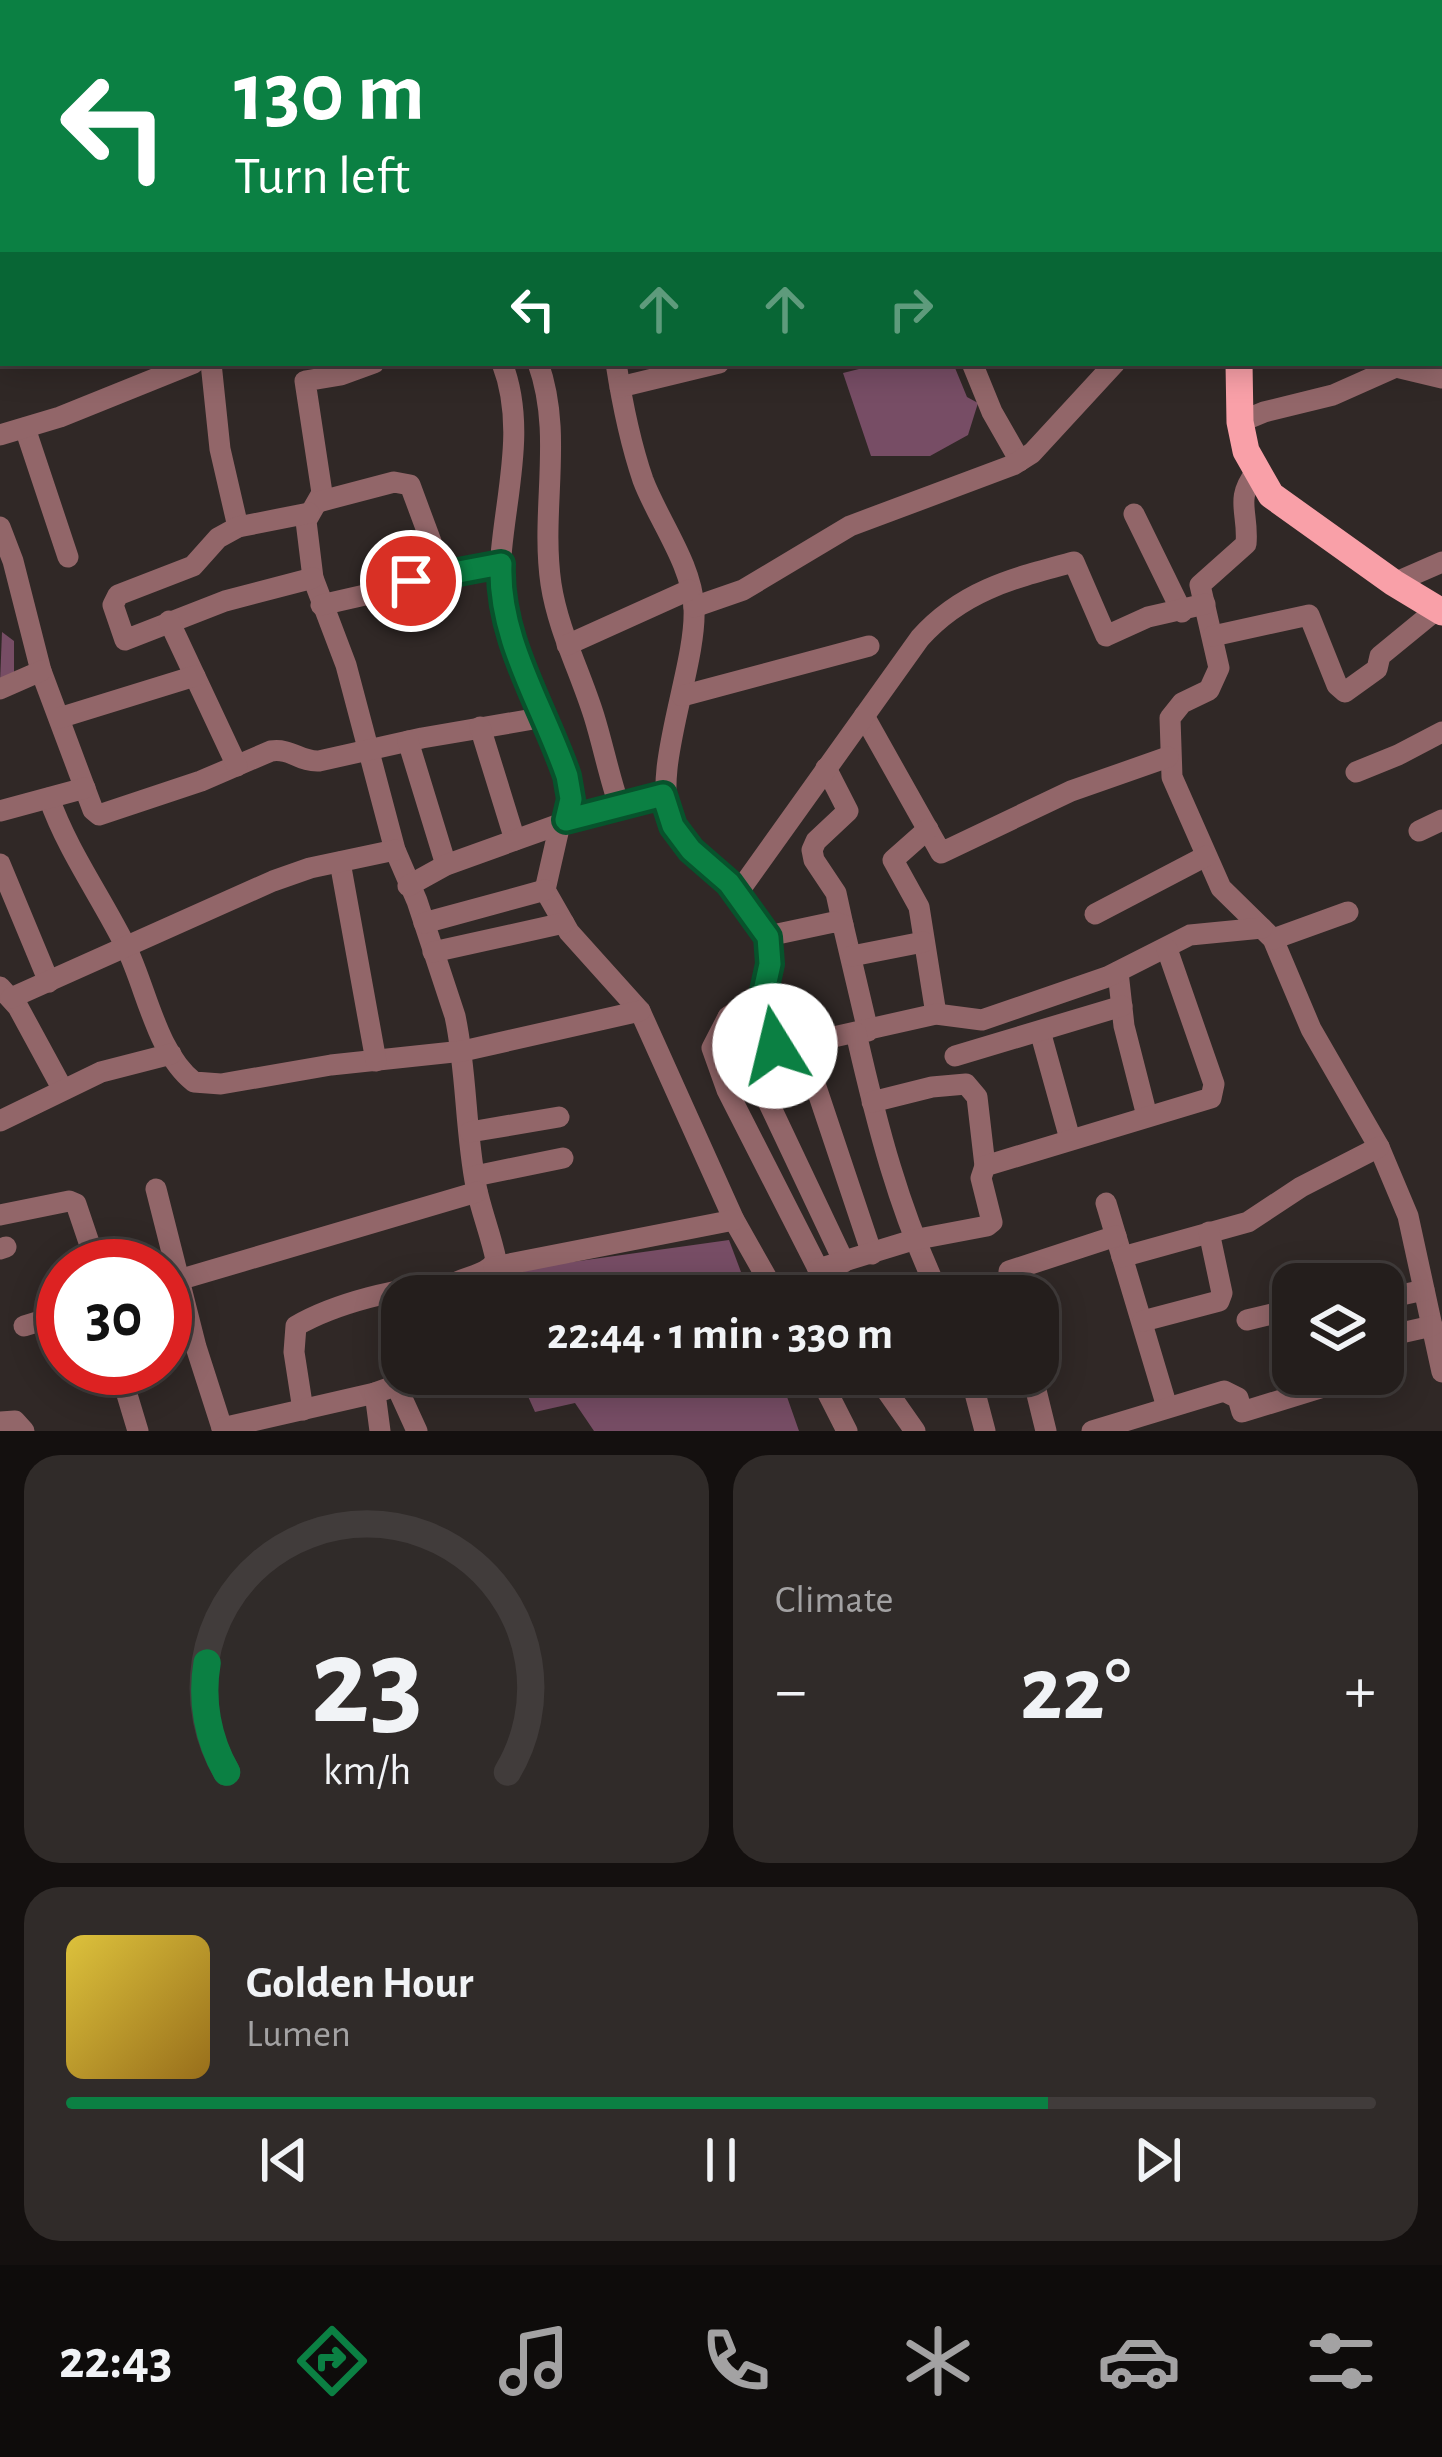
<!DOCTYPE html>
<html lang="en">
<head>
<meta charset="utf-8">
<style>
  :root { --surface:#241e1c; --page:#302b29; --text:#f1f3f6; --muted:#a3a2a3; --line:#413c3b; --accent:#0b8043 }
  body { margin:0; font-family:"Alegreya Sans",sans-serif; background:var(--page); color:var(--text); height:100vh; display:flex; flex-direction:column; font-size:45px; white-space:nowrap }
  * { box-sizing:border-box; margin:0 }
  p { font-size:39px; color:var(--muted) }
  .icon { flex:none; width:66px; height:66px; fill:none; stroke:currentColor; stroke-width:2; stroke-linecap:round; stroke-linejoin:round }
  .map { position:relative; height:1431px; overflow:hidden }
  .panel { display:flex; flex-direction:column; gap:24px; padding:24px; background:#14100f; flex:1 }
  .panel>* { flex:none }
  .hud { position:absolute; left:0px; top:0px; width:1443px; height:366px; box-shadow:0 6px 30px #0003,0 0 0 3px var(--line); background:#0b8043; color:#fff; overflow:hidden }
  .tools { position:absolute; left:1272px; top:1263px; display:grid; gap:24px }
  .tools a { display:grid; place-items:center; width:132px; height:132px; border-radius:24px; background:var(--surface); box-shadow:0 6px 30px #0003,0 0 0 3px var(--line); font-size:60px }
  .speed { position:absolute; left:36px; top:1239px; display:flex; gap:24px; font-size:60px; font-weight:700; text-align:center }
  .speed>* { display:grid; place-content:center; width:156px; height:156px; border-radius:50%; background:var(--surface); box-shadow:0 6px 30px #0003,0 0 0 3px var(--line); line-height:1 }
  .speed .limit { border:18px solid #d22; background:#fff; color:#111 }
  .pin { position:absolute; display:grid; place-items:center; width:102px; height:102px; color:#fff; margin:-51px; border:6px solid #fff; border-radius:50%; box-shadow:0 3px 12px #0007 }
  .me { position:absolute; width:132px; margin:-66px; rotate:351deg; stroke-linejoin:round; filter:drop-shadow(0 0 9px #0008) }
  .turn { display:flex; align-items:center; gap:42px; height:252px; padding:0 36px; font-size:54px }
  .turn .icon { width:156px; height:156px; stroke-width:2.5 }
  .turn b { display:block; font-size:84px; line-height:102px }
  .lanes { display:flex; align-items:center; height:114px; padding:0 36px; background:#0003; justify-content:center; gap:60px; direction:ltr }
  .lanes .off { opacity:.35 }
  .big { font-size:90px; font-weight:700; line-height:1.1 }
  .panel .tile { flex:1; display:flex; flex-direction:column; justify-content:center; gap:18px; min-width:0; padding:0 42px; border-radius:36px; background:var(--page) }
  .panel .dial { align-items:center; gap:0 }
  .dial svg { height:312px; overflow:visible; fill:none; stroke:var(--line); stroke-width:7; stroke-linecap:round; text-anchor:middle }
  .dial text { fill:var(--text); stroke:none }
  .song { display:flex; align-items:center; gap:36px }
  .cover { width:144px; height:144px; border-radius:18px; background:linear-gradient(135deg,hsl(50 70% 55%),hsl(40 70% 35%)) }
  .played { height:12px; border-radius:6px; background:linear-gradient(90deg,var(--accent) 75%,var(--line) 75%) }
  .keys { display:flex; justify-content:space-around; direction:ltr }
  .heat { display:flex; justify-content:space-between; align-items:center; font-size:66px; direction:ltr }
  .panel .tiles { flex:1; display:grid; gap:24px; grid-template-columns:1fr 1fr }
  .tile:last-child { grid-column:span 2 }
  .trip { position:absolute; left:381px; top:1275px; width:678px; height:120px; border-radius:36px; background:var(--surface); box-shadow:0 6px 30px #0003,0 0 0 3px var(--line); font-weight:700; line-height:120px; text-align:center }
  .dock { display:flex; height:192px; justify-content:space-around; align-items:center; background:#0e0c0b; color:var(--muted) }
  .dock .icon { width:84px; height:84px }
  .dock .active { color:var(--accent) }
  .dock b { font-size:54px; color:var(--text) }
  .map>svg:first-child { display:block }
</style>
</head>
<body>
<div class="map">
<svg width="1442" height="1431" viewBox="0 0 1442 1431">
  <rect width="100%" height="100%" fill="#302826"/>
  <g fill="#774d65">
    <polygon points="883,363 953,363 967,397 978,403 968,435 930,456 871,456 843,373"/>
    <polygon points="2,632 14,641 14,681 0,683"/>
    <polygon points="729,1240 750,1296 495,1296 495,1291 529,1268"/>
    <polygon points="518,1374 779,1374 799,1431 594,1431 575,1403 535,1412"/>
  </g>
  <g fill="none" stroke-linecap="round" stroke-linejoin="round">
    <g stroke="#926669" stroke-width="21">
      <polyline points="40,0 41,3"/>
      <polyline points="219,0 219,3"/>
      <polyline points="336,0 338,3"/>
      <polyline points="387,0 389,3"/>
      <polyline points="519,0 519,3"/>
      <polyline points="675,0 675,3"/>
      <polyline points="969,0 970,3"/>
      <polyline points="127,3 136,0"/>
      <polyline points="1172,3 1174,0"/>
      <polyline points="1440,83 1442,83"/>
      <polyline points="0,99 3,98"/>
      <polyline points="0,166 3,165"/>
      <polyline points="0,264 3,263"/>
      <polyline points="1440,283 1442,282"/>
      <polyline points="211,363 220,449 238,527"/>
      <path d="M374,363L341,375L305,381L322,493L306,521L313,578L346,665L395,850L417,901L455,1016C467,1072 465,1130 476,1186C481,1211 491,1235 496,1260C485,1281 453,1273 443,1296"/>
      <path d="M502,363C531,438 497,516 500,593C502,639 550,727 567,775L571,799L566,820"/>
      <path d="M538,363C564,435 540,509 551,584C558,630 580,671 594,716C603,745 609,776 619,805"/>
      <path d="M616,363C622,402 630,442 643,480C658,520 692,564 694,608C697,668 648,776 673,825C701,883 796,909 764,991L728,1017L712,1048L727,1090L832,1296"/>
      <polyline points="972,363 992,412 1020,461"/>
      <polyline points="1396,367 1442,378"/>
      <polyline points="620,387 719,363"/>
      <polyline points="1240,422 1264,412 1333,395 1396,367 1395,363"/>
      <polyline points="25,428 68,557"/>
      <polyline points="0,435 60,417 194,363"/>
      <path d="M1256,472C1234,500 1249,512 1246,544L1200,585L1219,668L1209,690L1182,703L1170,718L1172,777L1221,888L1273,939L1311,1029L1379,1147L1408,1216L1442,1372"/>
      <polyline points="318,502 394,482 410,485 443,574"/>
      <polyline points="309,513 238,527 218,538 193,566 118,595 113,605 125,640 225,601 313,578"/>
      <polyline points="1134,514 1182,612"/>
      <path d="M0,527L13,561L41,671L93,810L99,815L201,781L271,751C291,748 300,762 319,761L422,738L545,717"/>
      <polyline points="1394,583 1442,562"/>
      <polyline points="321,605 501,564"/>
      <polyline points="694,607 743,590 850,526 1013,465 1032,453 1115,363"/>
      <polyline points="169,621 237,766"/>
      <polyline points="1213,636 1309,615 1337,685 1345,692 1377,669 1380,656 1436,610"/>
      <polyline points="567,645 689,590"/>
      <polyline points="0,689 41,671"/>
      <polyline points="682,696 869,646"/>
      <polyline points="864,716 941,853 1071,791 1168,757"/>
      <polyline points="59,718 195,676"/>
      <polyline points="480,727 515,840"/>
      <polyline points="408,741 446,865"/>
      <polyline points="826,768 848,811 816,841 812,850 814,860 836,893 843,925"/>
      <polyline points="1356,772 1398,755 1442,732"/>
      <polyline points="663,795 560,824 545,890 569,932 640,1011 734,1220 777,1296"/>
      <path d="M49,798C68,852 102,898 127,949C147,991 157,1053 194,1082L221,1084L331,1065L463,1051L640,1011"/>
      <polyline points="0,811 85,788"/>
      <polyline points="928,829 893,860 919,907 936,1014"/>
      <polyline points="1419,831 1442,820"/>
      <polyline points="340,862 376,1061"/>
      <polyline points="0,864 49,982"/>
      <polyline points="408,886 446,865 560,824"/>
      <path d="M737,894L920,638C963,590 1014,578 1074,562L1106,636L1148,617L1205,604"/>
      <polyline points="1095,914 1206,856"/>
      <polyline points="424,923 545,890"/>
      <polyline points="768,936 834,922 843,925 868,1031"/>
      <polyline points="1273,939 1348,912"/>
      <polyline points="433,952 564,923"/>
      <polyline points="852,956 923,942"/>
      <polyline points="1118,972 1124,1026 1147,1116"/>
      <polyline points="0,987 18,1007 62,1088"/>
      <polyline points="764,991 772,1037 780,1049 936,1014 982,1020 1107,977 1190,935 1262,928"/>
      <polyline points="11,998 273,881 310,868 395,850"/>
      <polyline points="728,1017 844,1262"/>
      <polyline points="1040,1031 1070,1139"/>
      <path d="M856,1033C877,1125 899,1211 940,1296"/>
      <polyline points="802,1045 872,1254"/>
      <polyline points="955,1056 1122,1006"/>
      <polyline points="872,1102 932,1087 966,1084 977,1097 985,1166"/>
      <polyline points="0,1121 101,1072 171,1054"/>
      <polyline points="470,1132 559,1117"/>
      <polyline points="475,1176 563,1158"/>
      <polyline points="156,1189 196,1347 223,1431"/>
      <polyline points="1106,1203 1167,1407"/>
      <polyline points="0,1215 69,1201 76,1204 97,1266"/>
      <polyline points="0,1249 6,1247"/>
      <polyline points="1122,1257 1248,1222 1301,1187 1379,1147"/>
      <polyline points="494,1267 734,1220"/>
      <polyline points="818,1269 913,1240 987,1226 992,1222 981,1178 985,1166 1211,1098 1214,1084 1167,949"/>
      <polyline points="165,1284 477,1192"/>
      <polyline points="1015,1296 1009,1271 1116,1236"/>
      <polyline points="1383,1299 1424,1290"/>
      <polyline points="1247,1320 1293,1309"/>
      <polyline points="1143,1321 1219,1301 1222,1293 1209,1232"/>
      <polyline points="24,1326 63,1314"/>
      <polyline points="1383,1337 1432,1326"/>
      <polyline points="119,1368 138,1431"/>
      <polyline points="818,1374 847,1431"/>
      <polyline points="875,1374 915,1431"/>
      <polyline points="970,1374 985,1431"/>
      <polyline points="1032,1374 1046,1431"/>
      <polyline points="396,1385 417,1431"/>
      <path d="M303,1410L294,1352L296,1326C332,1305 404,1284 445,1288"/>
      <polyline points="0,1422 15,1421 24,1431"/>
      <polyline points="222,1428 375,1393"/>
      <polyline points="380,1431 375,1393 428,1374"/>
      <polyline points="1092,1431 1224,1391 1238,1398 1242,1412 1330,1385 1338,1374"/>
    </g>
    <g stroke="#f9a0a8" stroke-width="27">
      <polyline points="1222,3 1223,0"/>
      <polyline points="1239,363 1240,422 1246,451 1271,495 1394,583 1442,612"/>
    </g>
  </g>
  <g fill="none" stroke-linecap="round" stroke-linejoin="round">
    <defs>
      <path id="route" d="M411,581L501,564C498,639 543,706 567,776L571,799L566,820L663,795L673,826L691,850L729,883L768,937L770,964L764,991L775,1046"/>
    </defs>
    <use href="#route" stroke="#07532c" stroke-width="30"/>
    <use href="#route" stroke="#0b8043" stroke-width="21"/>
  </g>
</svg>
<div class="tools">
<a><svg class="icon" aria-label="layers" viewBox="0 0 24 24"><path d="M12 4l9 5-9 5-9-5zM3 14l9 5 9-5"/></svg></a>
</div>
<div class="speed"><div class="limit">30</div></div>
<div class="pin" style="left:411px;top:581px;background:#d93025"><svg class="icon" aria-label="arrive" viewBox="0 0 24 24"><path d="M6 21V4h12l-3 4 3 4H6"/></svg></div>
<svg class="me" style="left:775px;top:1046px" viewBox="-20 -20 40 40"><circle r="19" fill="#fff"/><path d="M0-13L10 11 0 6-10 11z" fill="#0b8043"/></svg>
<div class="trip">22:44 · 1 min · 330 m</div>
<div class="hud">
<div class="turn"><svg class="icon" aria-label="left" viewBox="0 0 24 24"><path d="M17 20v-9H6M10 6l-5 5 5 5"/></svg><div><b>130 m</b>Turn left</div></div>
<div class="lanes"><svg class="icon" aria-label="left" viewBox="0 0 24 24"><path d="M17 20v-9H6M10 6l-5 5 5 5"/></svg><svg class="icon off" aria-label="ahead" viewBox="0 0 24 24"><path d="M12 20V5M6 11l6-6 6 6"/></svg><svg class="icon off" aria-label="ahead" viewBox="0 0 24 24"><path d="M12 20V5M6 11l6-6 6 6"/></svg><svg class="icon off" aria-label="right" viewBox="0 0 24 24"><path d="M7 20v-9h11M14 6l5 5-5 5"/></svg></div>
</div>
</div>
<section class="panel">
<div class="tiles">
<div class="tile dial"><svg viewBox="0 0 100 80">
<path d="M14 69A42 42 0 1 1 86 69"/>
<path d="M14 69A42 42 0 0 1 9 41" stroke="#0b8043"/>
<text x="50" y="56" font-size="32" font-weight="700">23</text>
<text x="50" y="72" font-size="11">km/h</text>
</svg></div>
<div class="tile"><p>Climate</p>
<div class="heat"><a>−</a><b class="big">22°</b><a>+</a></div>
</div>
<div class="tile">
<div class="song"><i class="cover"></i><div><b>Golden Hour</b><p>Lumen</p></div></div>
<div class="played"></div>
<div class="keys"><svg class="icon" aria-label="previous" viewBox="0 0 24 24"><path d="M18 5L8 12l10 7zM5 5v14"/></svg><svg class="icon" aria-label="pause" viewBox="0 0 24 24"><path d="M8 5v14M16 5v14"/></svg><svg class="icon" aria-label="next" viewBox="0 0 24 24"><path d="M6 5l10 7-10 7zM19 5v14"/></svg></div>
</div>
</div>
</section>
<nav class="dock">
<b>22:43</b>
<svg class="icon active" aria-label="directions" viewBox="0 0 24 24"><path d="M12 3l9 9-9 9-9-9zM9 14v-3h6M13 9l2 2-2 2"/></svg>
<svg class="icon" aria-label="music" viewBox="0 0 24 24"><path d="M9 18V5l10-2v13"/><circle cx="6" cy="18" r="3"/><circle cx="16" cy="16" r="3"/></svg>
<svg class="icon" aria-label="phone" viewBox="0 0 24 24"><path d="M5 4h4l2 5-3 2q2 4 5 5l2-3 5 2v4C11 20 4 13 5 4z"/></svg>
<svg class="icon" aria-label="climate" viewBox="0 0 24 24"><path d="M12 3v18M4 7l16 10M4 17L20 7"/></svg>
<svg class="icon" aria-label="car" viewBox="0 0 24 24"><path d="M5 17H2v-5l4-1 3-4h7l3 4 3 1v5h-3M9 17h6M6 11h13"/><circle cx="7" cy="17" r="2"/><circle cx="17" cy="17" r="2"/></svg>
<svg class="icon" aria-label="filters" viewBox="0 0 24 24"><path d="M4 7h16M4 17h16"/><circle cx="9" cy="7" r="2"/><circle cx="15" cy="17" r="2"/></svg>
</nav>
</body>
</html>
